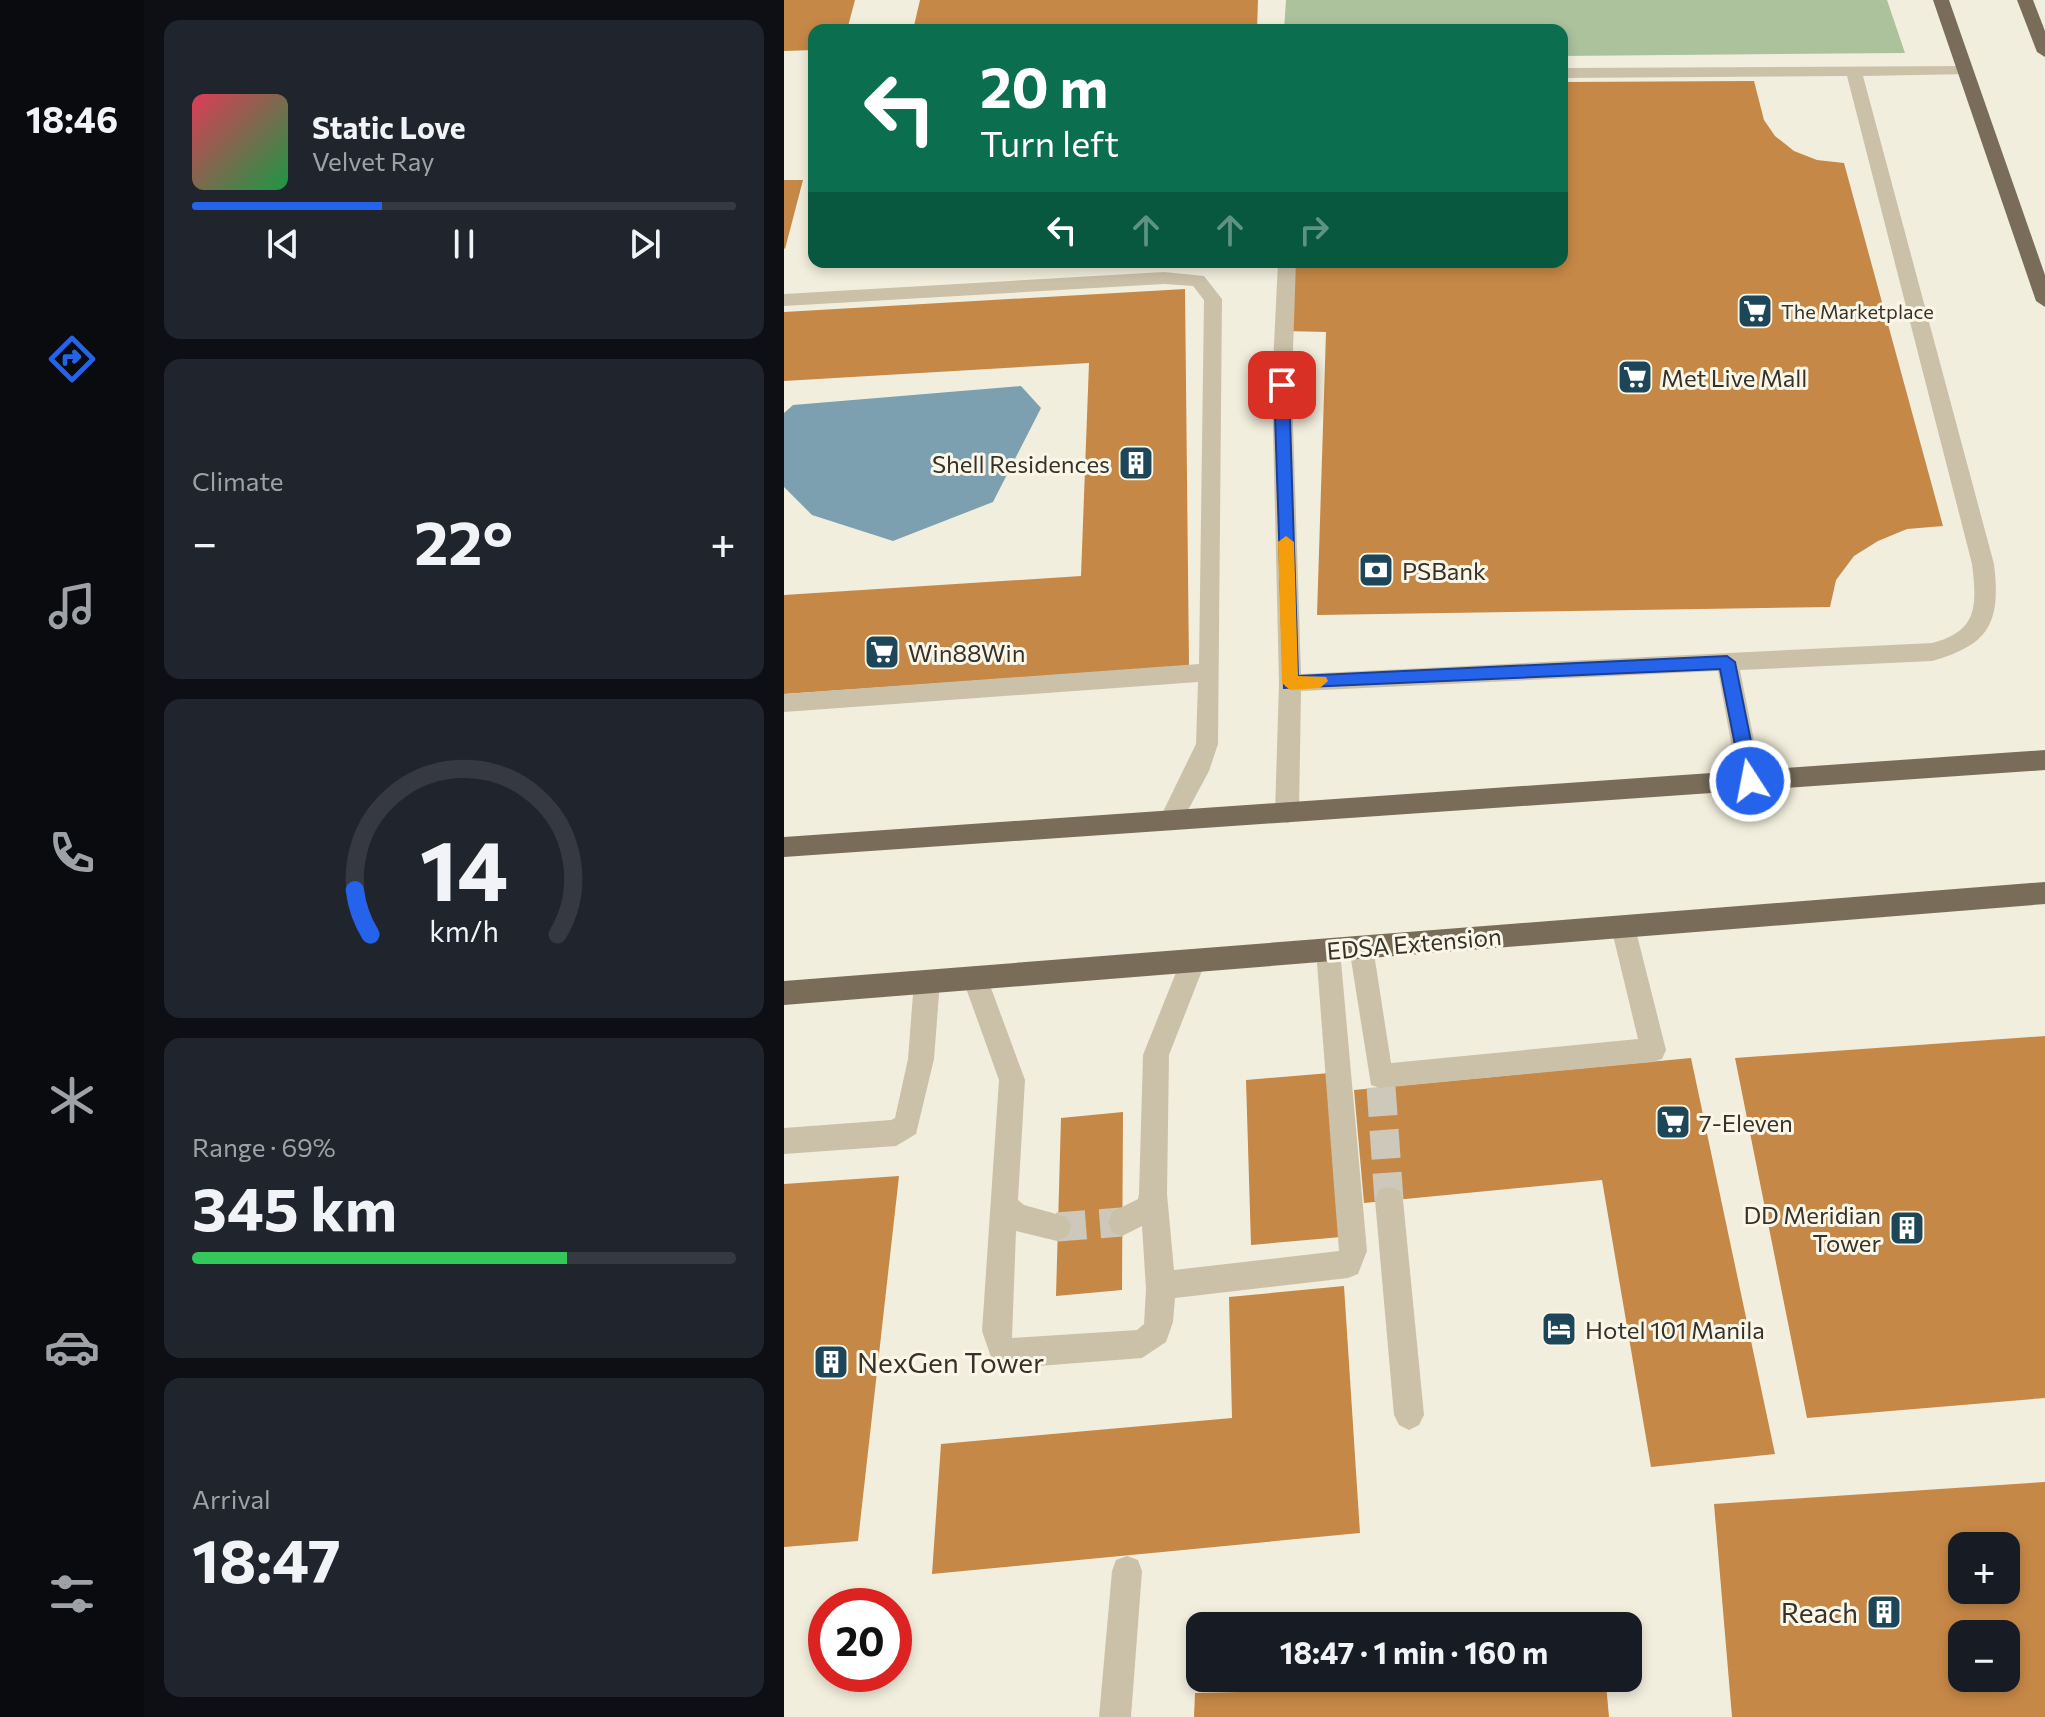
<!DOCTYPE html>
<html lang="en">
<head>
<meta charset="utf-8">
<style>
  :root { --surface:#171b24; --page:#20242c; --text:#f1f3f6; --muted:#9ea1a6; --line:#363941; --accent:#2563eb }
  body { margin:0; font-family:Commissioner,sans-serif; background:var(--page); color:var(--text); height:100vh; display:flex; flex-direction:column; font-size:30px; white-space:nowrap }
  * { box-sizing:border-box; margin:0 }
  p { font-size:26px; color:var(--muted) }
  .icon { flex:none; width:44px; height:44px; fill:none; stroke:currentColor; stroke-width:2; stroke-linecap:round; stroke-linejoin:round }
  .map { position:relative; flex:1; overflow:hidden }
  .details { display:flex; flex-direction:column; gap:20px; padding:20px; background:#0d0f14; width:640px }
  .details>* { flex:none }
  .banner { position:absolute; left:24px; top:24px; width:760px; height:244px; border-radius:16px; box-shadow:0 4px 12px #0003; background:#0b6e4f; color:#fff; overflow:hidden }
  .controls { position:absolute; left:1164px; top:1532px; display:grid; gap:16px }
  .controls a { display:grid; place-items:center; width:72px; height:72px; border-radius:16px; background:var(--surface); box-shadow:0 4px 12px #0003; font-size:40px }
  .speed { position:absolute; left:24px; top:1588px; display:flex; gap:16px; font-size:40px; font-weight:700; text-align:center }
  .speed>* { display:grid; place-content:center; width:104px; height:104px; border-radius:50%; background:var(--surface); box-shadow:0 4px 12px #0003; line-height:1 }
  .speed .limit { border:12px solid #d22; background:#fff; color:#111 }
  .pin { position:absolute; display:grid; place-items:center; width:68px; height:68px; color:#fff; margin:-34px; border-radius:16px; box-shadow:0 4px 12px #0006 }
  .me { position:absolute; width:88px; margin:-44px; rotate:349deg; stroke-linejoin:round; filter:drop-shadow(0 0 6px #0008) }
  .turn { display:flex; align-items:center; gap:28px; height:168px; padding:0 40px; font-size:36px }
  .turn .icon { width:104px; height:104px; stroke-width:2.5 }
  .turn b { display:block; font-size:56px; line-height:68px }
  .lanes { display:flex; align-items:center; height:76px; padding:0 40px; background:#0003; justify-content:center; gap:40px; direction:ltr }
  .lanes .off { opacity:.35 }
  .big { font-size:60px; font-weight:700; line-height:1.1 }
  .details .widget { flex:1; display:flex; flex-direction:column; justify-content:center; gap:12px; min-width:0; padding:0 28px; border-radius:16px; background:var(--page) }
  .details .dial { align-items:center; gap:0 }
  .dial svg { height:208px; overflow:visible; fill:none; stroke:var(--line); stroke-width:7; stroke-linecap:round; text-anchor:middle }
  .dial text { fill:var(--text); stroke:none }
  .song { display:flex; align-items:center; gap:24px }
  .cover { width:96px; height:96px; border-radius:12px; background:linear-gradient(135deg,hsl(350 70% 55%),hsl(140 70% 35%)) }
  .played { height:8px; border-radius:4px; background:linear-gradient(90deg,var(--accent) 35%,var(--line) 35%) }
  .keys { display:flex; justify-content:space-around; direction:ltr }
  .heat { display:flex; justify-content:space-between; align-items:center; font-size:44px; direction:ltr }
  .charge { height:12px; border-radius:6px; background:linear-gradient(90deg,#34c759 69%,var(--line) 0) }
  .trip { position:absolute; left:402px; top:1612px; width:456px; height:80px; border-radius:16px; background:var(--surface); box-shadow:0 4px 12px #0003; font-weight:700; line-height:80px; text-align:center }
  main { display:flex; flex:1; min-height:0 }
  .dock { display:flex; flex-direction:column; width:144px; justify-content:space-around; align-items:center; background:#090b0e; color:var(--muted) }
  .dock .icon { width:56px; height:56px }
  .dock .active { color:var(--accent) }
  .dock b { font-size:36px; color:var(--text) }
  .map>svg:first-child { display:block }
</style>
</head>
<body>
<main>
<nav class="dock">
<b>18:46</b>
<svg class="icon active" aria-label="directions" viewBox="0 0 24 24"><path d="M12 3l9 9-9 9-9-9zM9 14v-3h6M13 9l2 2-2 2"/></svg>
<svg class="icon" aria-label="music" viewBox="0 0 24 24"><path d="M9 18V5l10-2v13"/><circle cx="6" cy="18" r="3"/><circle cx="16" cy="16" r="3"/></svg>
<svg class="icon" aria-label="phone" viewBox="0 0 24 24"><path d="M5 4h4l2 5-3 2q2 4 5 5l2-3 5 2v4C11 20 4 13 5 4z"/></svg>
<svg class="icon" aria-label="climate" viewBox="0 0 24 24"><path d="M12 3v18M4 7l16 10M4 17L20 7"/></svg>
<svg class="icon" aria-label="car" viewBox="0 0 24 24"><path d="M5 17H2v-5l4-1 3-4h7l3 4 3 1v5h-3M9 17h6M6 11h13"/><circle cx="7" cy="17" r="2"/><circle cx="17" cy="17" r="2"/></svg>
<svg class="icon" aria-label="filters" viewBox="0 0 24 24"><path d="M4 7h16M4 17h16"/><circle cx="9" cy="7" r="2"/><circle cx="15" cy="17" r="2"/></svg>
</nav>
<section class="details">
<div class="widget">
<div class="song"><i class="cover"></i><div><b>Static Love</b><p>Velvet Ray</p></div></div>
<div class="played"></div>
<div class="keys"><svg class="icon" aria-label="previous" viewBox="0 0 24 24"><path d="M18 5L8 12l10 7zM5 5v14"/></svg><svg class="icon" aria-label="pause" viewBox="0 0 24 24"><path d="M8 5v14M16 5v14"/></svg><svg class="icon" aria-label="next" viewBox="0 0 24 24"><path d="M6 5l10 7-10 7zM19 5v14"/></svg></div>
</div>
<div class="widget"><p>Climate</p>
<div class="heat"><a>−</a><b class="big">22°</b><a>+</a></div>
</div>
<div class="widget dial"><svg viewBox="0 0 100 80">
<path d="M14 69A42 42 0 1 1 86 69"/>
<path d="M14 69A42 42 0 0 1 8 52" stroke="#2563eb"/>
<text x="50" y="56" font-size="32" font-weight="700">14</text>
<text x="50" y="72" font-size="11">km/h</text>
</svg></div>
<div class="widget"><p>Range · 69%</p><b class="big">345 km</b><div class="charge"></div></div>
<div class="widget"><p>Arrival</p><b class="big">18:47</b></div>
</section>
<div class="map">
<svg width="1261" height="1717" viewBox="0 0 1261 1717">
  <rect width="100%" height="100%" fill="#f2eedd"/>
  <polygon fill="#abc29d" points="502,0 1103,0 1121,53 778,56 778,30 500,30"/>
  <polygon fill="#7ca0af" points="237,386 257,408 209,502 109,541 28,515 0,487 0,413 9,405"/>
  <g fill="#c68847" fill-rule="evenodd">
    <polygon points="0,0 71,0 63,30 30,30 30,50 0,51"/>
    <polygon points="136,0 474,0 473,30 129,30"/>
    <polygon points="970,81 980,120 991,136 1010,151 1033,160 1060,163 1159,526 1123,529 1094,541 1070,556 1052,580 1046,607 533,615 542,332 501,331 506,262 778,262 778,82"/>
    <polygon points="0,180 19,180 1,249 0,248"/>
    <polygon points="401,289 405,666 0,694 0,595 297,576 305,363 0,381 0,312"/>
    <polygon points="1261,1036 1261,1398 1023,1418 951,1058"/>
    <polygon points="907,1058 991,1454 867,1467 818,1180 580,1203 570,1090"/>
    <polygon points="546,1073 557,1237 467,1245 462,1080"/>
    <polygon points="339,1112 338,1290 272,1296 277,1118"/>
    <polygon points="115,1176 74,1541 0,1547 0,1184"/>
    <polygon points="560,1286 576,1533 148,1574 157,1444 448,1418 445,1297"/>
    <path d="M1261,1482V1717H948L930,1504ZM1178,1546H1222V1590H1178ZM1178,1634H1222V1678H1178Z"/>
    <polygon points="822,1684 825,1717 410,1717 411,1693"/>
  </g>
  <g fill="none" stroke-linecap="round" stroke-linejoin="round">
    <g stroke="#cdc8b9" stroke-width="29" stroke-dasharray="29 14" stroke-linecap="butt">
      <polyline points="597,1087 605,1200"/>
      <polyline points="273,1227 338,1222"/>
    </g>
    <g fill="#cbc1a9" fill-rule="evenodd">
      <path d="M1181,66L1189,71L1187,74L1079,76L1210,564C1217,622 1206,645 1148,661L956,670L978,781L974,788L966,791L958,788L954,781L934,671L517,691L515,813L511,820L503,823L495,820L491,813L495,683L488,385L494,262H512L508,378L521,379L524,384L521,389L508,391L517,674L1148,643C1194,631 1193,606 1188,564L1063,76L778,78V68Z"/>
      <polygon points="380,272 420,276 438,299 434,744 425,771 395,827 387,830 379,827 375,820 412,744 414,682 0,712 0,694 415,664 420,300 409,286 380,284 0,306 0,294"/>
      <polygon points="839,916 848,919 851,927 882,1050 878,1059 869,1062 596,1088 587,1085 565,947 568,939 577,936 586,939 589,947 607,1063 854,1039 827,927 830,919"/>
      <polygon points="544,939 553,942 556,950 583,1251 574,1274 564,1278 391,1298 389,1322 382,1342 358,1358 229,1368 207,1357 198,1331 215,1080 178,977 182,969 191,966 200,969 241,1080 234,1200 240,1205 283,1217 287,1227 283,1237 273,1241 232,1231 228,1338 353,1330 360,1324 362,1289 358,1226 338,1236 328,1232 324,1222 328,1212 354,1199 355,1194 359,1055 399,955 408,952 417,955 421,963 385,1055 383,1194 390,1270 555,1251 532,950 535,942"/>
      <polygon points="143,970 152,973 156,981 150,1059 132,1134 112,1146 0,1154 0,1128 107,1120 111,1118 124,1059 130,981 134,973"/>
      <polygon points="605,1187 615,1190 619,1200 640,1415 635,1425 625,1430 615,1425 610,1415 591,1200 595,1190"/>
      <polygon points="343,1556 354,1560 358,1571 347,1717 315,1717 328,1571 332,1560"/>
    </g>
    <g fill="#796d5a" fill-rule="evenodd">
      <polygon points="1149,0 1165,0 1261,275 1261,307 1252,301"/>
      <polygon points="1233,0 1249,0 1261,31 1261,57 1253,52"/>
      <polygon points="1261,750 1261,770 0,857 0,837"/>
      <polygon points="1261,882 1261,904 0,1005 0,981"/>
    </g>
  </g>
  <polygon fill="#2563eb" stroke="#184099" stroke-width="2" points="498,380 505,385 514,676 943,656 951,662 975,781 973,786 960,786 958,781 936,669 500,688 490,385"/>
  <polygon fill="#f59e0b" points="502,536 510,542 514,676 542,677 544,681 536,688 506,690 498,683 494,542"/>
  <defs>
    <symbol id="supermarket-square" viewBox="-11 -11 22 22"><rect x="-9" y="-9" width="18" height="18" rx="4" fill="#1e4659" stroke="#faf7e9"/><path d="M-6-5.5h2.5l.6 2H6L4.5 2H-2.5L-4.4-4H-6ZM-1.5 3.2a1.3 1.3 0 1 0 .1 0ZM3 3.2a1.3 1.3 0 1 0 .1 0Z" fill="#fff"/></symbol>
    <symbol id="building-square" viewBox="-11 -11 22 22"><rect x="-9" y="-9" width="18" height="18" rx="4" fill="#1e4659" stroke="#faf7e9"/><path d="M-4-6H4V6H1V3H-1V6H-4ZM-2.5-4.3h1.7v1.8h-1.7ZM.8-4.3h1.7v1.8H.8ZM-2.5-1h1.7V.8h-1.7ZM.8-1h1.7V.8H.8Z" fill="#fff"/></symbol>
    <symbol id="bank-square" viewBox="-11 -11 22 22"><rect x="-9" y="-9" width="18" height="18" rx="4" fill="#1e4659" stroke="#faf7e9"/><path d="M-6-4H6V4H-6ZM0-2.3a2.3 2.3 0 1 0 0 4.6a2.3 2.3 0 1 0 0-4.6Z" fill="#fff"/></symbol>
    <symbol id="hotel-square" viewBox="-11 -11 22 22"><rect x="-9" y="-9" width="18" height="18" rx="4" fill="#1e4659" stroke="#faf7e9"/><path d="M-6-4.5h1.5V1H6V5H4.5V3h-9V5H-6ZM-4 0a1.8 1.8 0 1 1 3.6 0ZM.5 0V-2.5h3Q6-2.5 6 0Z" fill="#fff"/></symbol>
  </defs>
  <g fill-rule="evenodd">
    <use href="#supermarket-square" x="951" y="291" width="40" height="40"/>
    <use href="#supermarket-square" x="831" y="357" width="40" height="40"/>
    <use href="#building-square" x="332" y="443" width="40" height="40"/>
    <use href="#bank-square" x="572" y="550" width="40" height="40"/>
    <use href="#supermarket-square" x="78" y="632" width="40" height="40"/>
    <use href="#supermarket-square" x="869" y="1102" width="40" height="40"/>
    <use href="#building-square" x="1103" y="1208" width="40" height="40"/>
    <use href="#hotel-square" x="755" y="1309" width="40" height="40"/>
    <use href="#building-square" x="27" y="1342" width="40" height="40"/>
    <use href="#building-square" x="1080" y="1592" width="40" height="40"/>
  </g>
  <g text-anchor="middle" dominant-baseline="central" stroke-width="6" stroke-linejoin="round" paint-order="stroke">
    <g font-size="20" fill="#373129" stroke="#faf7e9" text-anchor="start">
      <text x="997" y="311">The Marketplace</text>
    </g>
    <g font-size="24" fill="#373129" stroke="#faf7e9" text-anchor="start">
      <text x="877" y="377">Met Live Mall</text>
      <text x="326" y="463" text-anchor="end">Shell Residences</text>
      <text x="618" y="570">PSBank</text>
      <text x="124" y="652">Win88Win</text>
      <text x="915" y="1122">7-Eleven</text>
      <text x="1097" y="1214" text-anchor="end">DD Meridian<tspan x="1097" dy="28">Tower</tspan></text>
      <text x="801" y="1329">Hotel 101 Manila</text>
    </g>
    <g font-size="24" fill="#373129" stroke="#faf7e9">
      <text transform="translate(630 943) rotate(-5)">EDSA Extension</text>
    </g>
    <g font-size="28" fill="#373129" stroke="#faf7e9" text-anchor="start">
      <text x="73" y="1362">NexGen Tower</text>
      <text x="1074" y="1612" text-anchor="end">Reach</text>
    </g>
  </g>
</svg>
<div class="controls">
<a>+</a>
<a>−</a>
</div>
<div class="speed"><div class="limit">20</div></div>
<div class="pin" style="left:498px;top:385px;background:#d93025"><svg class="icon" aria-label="arrive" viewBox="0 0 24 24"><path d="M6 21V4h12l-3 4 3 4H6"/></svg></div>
<svg class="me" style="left:966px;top:781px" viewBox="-20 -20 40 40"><circle r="17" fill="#2563eb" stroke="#fff" stroke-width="3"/><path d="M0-11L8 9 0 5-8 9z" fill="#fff"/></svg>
<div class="trip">18:47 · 1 min · 160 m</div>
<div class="banner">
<div class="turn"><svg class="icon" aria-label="left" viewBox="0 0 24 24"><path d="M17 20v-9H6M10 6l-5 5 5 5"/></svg><div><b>20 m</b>Turn left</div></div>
<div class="lanes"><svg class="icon" aria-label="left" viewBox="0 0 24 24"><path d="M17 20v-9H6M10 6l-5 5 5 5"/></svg><svg class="icon off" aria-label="ahead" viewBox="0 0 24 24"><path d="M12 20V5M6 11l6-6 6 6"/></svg><svg class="icon off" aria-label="ahead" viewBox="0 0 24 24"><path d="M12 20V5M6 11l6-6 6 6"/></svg><svg class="icon off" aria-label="right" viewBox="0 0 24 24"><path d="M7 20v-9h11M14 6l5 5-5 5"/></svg></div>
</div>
</div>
</main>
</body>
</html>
